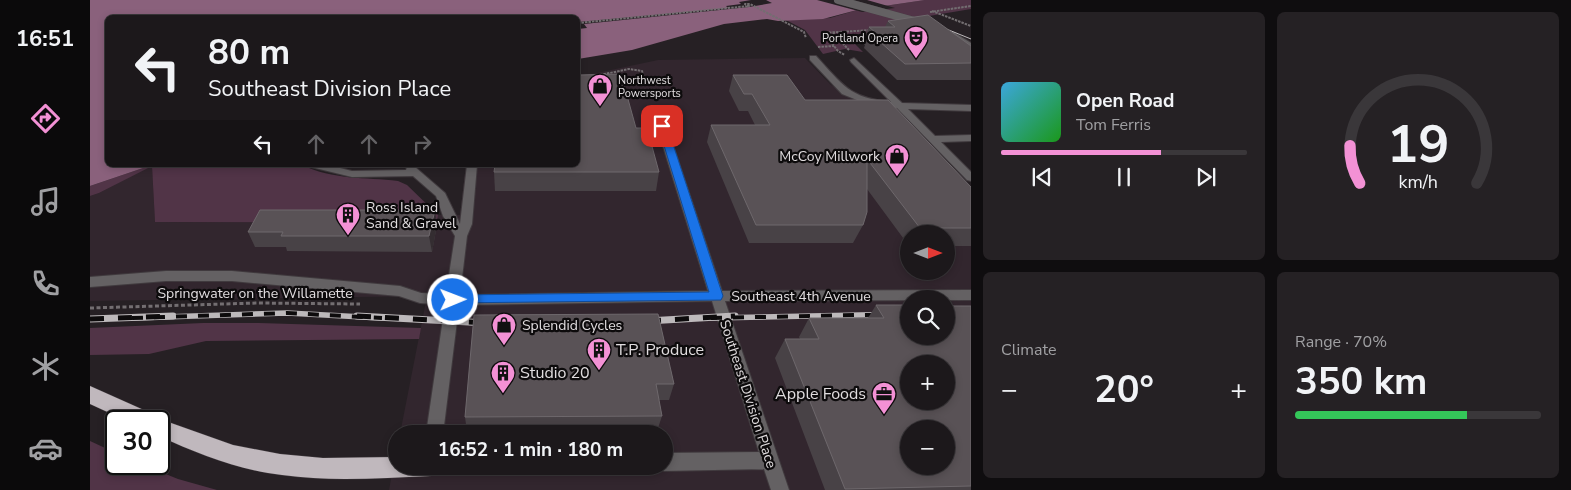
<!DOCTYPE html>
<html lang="en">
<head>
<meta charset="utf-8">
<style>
  :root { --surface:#1c181b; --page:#252124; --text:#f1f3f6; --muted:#a0a0a3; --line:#3a373a; --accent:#f391d5 }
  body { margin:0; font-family:"Nunito Sans",sans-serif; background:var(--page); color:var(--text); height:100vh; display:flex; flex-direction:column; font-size:19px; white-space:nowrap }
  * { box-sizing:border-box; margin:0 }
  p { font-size:16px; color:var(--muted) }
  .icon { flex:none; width:28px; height:28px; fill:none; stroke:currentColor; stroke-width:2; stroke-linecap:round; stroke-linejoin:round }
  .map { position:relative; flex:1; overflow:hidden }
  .details { display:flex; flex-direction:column; gap:12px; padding:12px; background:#0f0d0f; width:600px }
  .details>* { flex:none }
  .guide { position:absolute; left:15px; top:15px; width:475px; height:152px; border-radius:8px; box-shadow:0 2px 8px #0003,0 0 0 1px var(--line); background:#1c181b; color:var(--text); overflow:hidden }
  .needle { width:32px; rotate:90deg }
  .tools { position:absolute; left:810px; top:225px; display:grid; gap:10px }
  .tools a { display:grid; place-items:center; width:55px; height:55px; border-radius:50%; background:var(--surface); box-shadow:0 2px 8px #0003,0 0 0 1px var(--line); font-size:25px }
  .speed { position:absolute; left:15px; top:410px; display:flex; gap:10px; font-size:25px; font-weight:700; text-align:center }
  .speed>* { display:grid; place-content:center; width:65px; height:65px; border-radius:50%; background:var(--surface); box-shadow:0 2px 8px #0003,0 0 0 1px var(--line); line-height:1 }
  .speed .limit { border:2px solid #111; border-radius:8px; background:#fff; color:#111 }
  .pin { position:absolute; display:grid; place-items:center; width:42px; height:42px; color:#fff; margin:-21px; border-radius:10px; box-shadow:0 2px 8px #0006 }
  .me { position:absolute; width:55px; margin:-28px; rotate:89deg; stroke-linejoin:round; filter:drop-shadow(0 0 4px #0008) }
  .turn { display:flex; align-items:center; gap:18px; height:105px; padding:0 20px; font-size:22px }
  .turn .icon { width:65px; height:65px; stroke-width:2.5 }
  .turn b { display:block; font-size:35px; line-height:42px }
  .lanes { display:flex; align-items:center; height:48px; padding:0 20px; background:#0003; justify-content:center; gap:25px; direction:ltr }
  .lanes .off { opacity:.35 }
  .big { font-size:38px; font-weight:700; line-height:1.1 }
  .details .card { flex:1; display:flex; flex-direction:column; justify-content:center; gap:8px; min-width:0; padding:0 18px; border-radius:8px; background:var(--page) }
  .details .dial { align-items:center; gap:0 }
  .dial svg { height:130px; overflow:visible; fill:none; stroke:var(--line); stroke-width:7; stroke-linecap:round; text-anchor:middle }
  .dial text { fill:var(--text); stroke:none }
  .song { display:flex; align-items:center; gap:15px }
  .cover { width:60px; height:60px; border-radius:8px; background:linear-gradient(135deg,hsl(200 70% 55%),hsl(120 70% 35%)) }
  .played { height:5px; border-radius:2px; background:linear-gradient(90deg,var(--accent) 65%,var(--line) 65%) }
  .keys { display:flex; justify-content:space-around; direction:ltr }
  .heat { display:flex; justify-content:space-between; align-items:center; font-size:28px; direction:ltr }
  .charge { height:8px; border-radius:4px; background:linear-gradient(90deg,#34c759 70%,var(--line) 0) }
  .details .tiles { flex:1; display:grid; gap:12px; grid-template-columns:repeat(2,1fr) }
  .trip { position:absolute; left:298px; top:425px; width:285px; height:50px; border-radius:25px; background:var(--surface); box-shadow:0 2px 8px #0003,0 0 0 1px var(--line); font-weight:700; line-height:50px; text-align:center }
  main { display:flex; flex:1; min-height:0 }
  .menu { display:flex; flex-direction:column; width:90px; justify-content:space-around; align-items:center; background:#0b0a0b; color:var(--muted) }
  .menu .icon { width:35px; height:35px }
  .menu .selected { color:var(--accent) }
  .menu b { font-size:22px; color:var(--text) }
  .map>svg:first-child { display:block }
</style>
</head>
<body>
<main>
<nav class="menu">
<b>16:51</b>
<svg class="icon selected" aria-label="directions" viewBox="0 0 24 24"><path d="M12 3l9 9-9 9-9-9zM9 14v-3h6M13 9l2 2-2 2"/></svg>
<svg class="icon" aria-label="music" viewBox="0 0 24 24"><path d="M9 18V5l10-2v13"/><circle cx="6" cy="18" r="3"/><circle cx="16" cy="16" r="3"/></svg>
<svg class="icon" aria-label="phone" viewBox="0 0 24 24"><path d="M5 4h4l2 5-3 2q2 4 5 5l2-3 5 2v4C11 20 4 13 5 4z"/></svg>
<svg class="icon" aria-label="climate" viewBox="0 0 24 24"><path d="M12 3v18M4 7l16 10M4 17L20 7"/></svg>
<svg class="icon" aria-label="car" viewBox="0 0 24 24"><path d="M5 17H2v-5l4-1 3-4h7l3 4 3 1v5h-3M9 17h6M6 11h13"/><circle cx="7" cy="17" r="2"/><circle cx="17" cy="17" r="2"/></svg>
</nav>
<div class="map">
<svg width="881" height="490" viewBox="0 0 881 490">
  <rect width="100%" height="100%" fill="#262024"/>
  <path fill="#32262e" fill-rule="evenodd" d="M715,58L741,85L805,118L881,197V490H299L306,452V466H574V434H310L337,296L0,301V196L9,193L62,165L65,222L347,223L348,215H370L376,165H488V77L568,60ZM819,234H856V271H819ZM819,299H856V336H819ZM819,364H856V401H819ZM819,429H856V466H819Z"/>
  <g fill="#513447">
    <polygon points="835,0 881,0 881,9 839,16 791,32 756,35 773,52 755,49 733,54 715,30 696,20 740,18 767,10"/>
    <path d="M62,165H212C243,180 275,177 308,181L317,185L348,215L347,223L65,222L62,166L9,193L0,196V186Z"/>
    <polygon points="113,323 169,323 331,328 329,339 116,341 59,354 0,355 0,328"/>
    <polygon points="0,441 26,453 26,464 51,464 88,479 127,490 0,490"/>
  </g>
  <polygon fill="#8a617c" points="0,0 835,0 767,10 733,19 688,21 677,19 634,24 542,50 488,59 488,18 18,18 18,165 62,165 0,186"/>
  <g fill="#262024">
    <polygon points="661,0 676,0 682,3 659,7 494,24 497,28 488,29 488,22 638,8 636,6 651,4 649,2"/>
    <polygon points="727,0 777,0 805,8 772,12"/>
  </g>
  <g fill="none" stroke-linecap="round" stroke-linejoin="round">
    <defs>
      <g id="minor">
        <polygon points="857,32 863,32 881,43 881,48 857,36"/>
        <path d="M720,56H726C753,85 759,98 801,102L761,62L760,60L764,58L812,103L881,105V111L818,109L845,136L881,135V141L851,142L881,172V181L877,180L807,108L777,104L752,94L720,60Z"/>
        <polygon points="572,124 577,127 632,291 881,290 881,300 635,301 699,490 681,490 674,469 574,471 567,466 574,466 574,453 669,452 622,301 369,305 353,434 336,434 355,305 330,303 309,296 142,281 76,281 0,287 0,277 76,271 142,271 310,286 331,293 356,294 365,236 353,216 346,196 323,176 262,177 221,167 220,165 238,165 262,171 316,170 317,167 325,167 355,193 370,224 377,165 387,165 382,224 377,236 370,295 618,291 567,127"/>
      </g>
      <path id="highway" d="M0,386L65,415L67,418L143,445L190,454L233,458L306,457V466H351L348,473L340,476C291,478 241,482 192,475C149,470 108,454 69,436V421H37L0,404Z"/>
    </defs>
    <use href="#minor" stroke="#403a3e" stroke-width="2"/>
    <use href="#highway" stroke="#403a3e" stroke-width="1"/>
    <g stroke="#736e71" stroke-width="2" stroke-dasharray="2.5 1" stroke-linecap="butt">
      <polyline points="842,11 881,26"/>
      <polyline points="840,12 881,6"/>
      <polyline points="488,23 659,6 655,4 660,4 714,32 716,38"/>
      <polyline points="732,33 782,30"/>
      <polyline points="733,33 748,51 755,55"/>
      <polyline points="743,33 759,50"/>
      <polyline points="749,34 777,40"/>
      <polyline points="728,47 744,46"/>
      <polyline points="510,75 539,69 552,71 554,78 550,81"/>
    </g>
    <polyline stroke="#736e71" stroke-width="2.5" stroke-dasharray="3 2" stroke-linecap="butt" points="542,85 552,79"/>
    <polyline stroke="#736e71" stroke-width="3" stroke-dasharray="4 2.5" stroke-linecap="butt" points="0,308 167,303 270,304"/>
    <use href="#minor" fill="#646163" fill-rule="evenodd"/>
    <use href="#highway" fill="#c0b8bd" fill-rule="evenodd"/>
    <g stroke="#bdb9bb" stroke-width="1">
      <polyline points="746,0 829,23"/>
      <polyline points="844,24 881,39"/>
    </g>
    <defs>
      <g id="rail-far1">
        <polyline points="42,318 197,313 292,318"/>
        <polyline points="621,318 819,314"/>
      </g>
      <g id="rail">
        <polyline points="267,316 397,323"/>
        <polyline points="0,319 83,316"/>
        <polyline points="557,321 645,316"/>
      </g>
    </defs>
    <use href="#rail-far1" stroke="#bdb9bb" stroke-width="5.5"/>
    <use href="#rail" stroke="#bdb9bb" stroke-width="7"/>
    <use href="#rail-far1" stroke="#0d0b0c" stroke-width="4" stroke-dasharray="11" stroke-linecap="butt"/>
    <use href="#rail" stroke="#0d0b0c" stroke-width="5" stroke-dasharray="14" stroke-linecap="butt"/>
    <defs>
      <polyline id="minor-bridge" points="748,0 832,23"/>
    </defs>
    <use href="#minor-bridge" stroke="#403a3e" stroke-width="8" stroke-linecap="butt"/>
    <use href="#minor-bridge" stroke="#646163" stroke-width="8"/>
  </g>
  <g fill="#484246">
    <polygon points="798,21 881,63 881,80 807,80 774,48 775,45 772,43 779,27 795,27"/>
    <polygon points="643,75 715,100 881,187 881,246 856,246 856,234 819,234 819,246 777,189 773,225 763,243 659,243 617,142 621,125 665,125 658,111 649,111 639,91"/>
    <polygon points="546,128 569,172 566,191 405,191 404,172"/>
    <polygon points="347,225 342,252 197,251 196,247 165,247 158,232"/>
    <polygon points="786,305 881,306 881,490 735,490 685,358 695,339 710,339 709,337 719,318 778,318"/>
    <polygon points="568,314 584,384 579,400 569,400 572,416 567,431 377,432 375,417"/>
  </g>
  <polygon fill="#342d31" points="345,210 347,225 342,252 339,236"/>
  <g fill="#595256" stroke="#6e686c" fill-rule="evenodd">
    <polygon points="838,15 881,46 881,63 815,64 780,33 786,33 779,27 805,27 798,21"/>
    <polygon points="531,74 546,128 557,128 569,172 404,172 405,165 488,165 488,75"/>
    <polygon points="643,75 697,75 715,100 798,100 881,187 881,228 830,228 777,159 777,212 773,225 666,225 621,125 680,125 662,94 654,94"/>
    <polygon points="170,210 345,210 339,236 191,236 193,232 158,232"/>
    <path d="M786,305H819V336H856V306H881V486L755,489L695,339H729L719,318H794ZM819,364H856V401H819ZM819,429H856V466H819Z"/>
    <polygon points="568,314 584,384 566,384 572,416 375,417 384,315"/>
  </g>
  <polygon fill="#1a73e8" stroke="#114b97" points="572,124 577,126 633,296 631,300 358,303 357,300 363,295 619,292 568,126"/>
  <defs>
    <symbol id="theatre-pin" viewBox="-11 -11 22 30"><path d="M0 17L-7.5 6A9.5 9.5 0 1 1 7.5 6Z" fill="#f391d5" stroke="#0d0b0c"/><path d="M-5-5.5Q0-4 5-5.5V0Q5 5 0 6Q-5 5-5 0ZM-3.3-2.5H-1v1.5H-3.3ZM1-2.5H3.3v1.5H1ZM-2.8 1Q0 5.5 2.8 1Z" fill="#111"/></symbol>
    <symbol id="shop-pin" viewBox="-11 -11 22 30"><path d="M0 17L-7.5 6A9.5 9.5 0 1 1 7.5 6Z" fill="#f391d5" stroke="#0d0b0c"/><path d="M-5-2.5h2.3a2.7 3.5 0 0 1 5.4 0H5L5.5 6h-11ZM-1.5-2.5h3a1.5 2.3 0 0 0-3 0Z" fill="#111"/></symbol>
    <symbol id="building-pin" viewBox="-11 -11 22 30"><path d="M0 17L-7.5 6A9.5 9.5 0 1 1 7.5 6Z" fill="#f391d5" stroke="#0d0b0c"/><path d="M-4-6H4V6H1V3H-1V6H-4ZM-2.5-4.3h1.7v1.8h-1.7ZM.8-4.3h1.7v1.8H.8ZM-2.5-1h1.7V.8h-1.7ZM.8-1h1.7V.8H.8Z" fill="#111"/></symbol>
    <symbol id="office-pin" viewBox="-11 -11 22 30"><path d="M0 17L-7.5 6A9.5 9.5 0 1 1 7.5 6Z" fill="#f391d5" stroke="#0d0b0c"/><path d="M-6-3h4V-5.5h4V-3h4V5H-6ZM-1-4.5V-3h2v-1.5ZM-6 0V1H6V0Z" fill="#111"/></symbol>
  </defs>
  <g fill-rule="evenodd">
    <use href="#theatre-pin" x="812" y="24" width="28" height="38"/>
    <use href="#shop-pin" x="496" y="72" width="28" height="38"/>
    <use href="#shop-pin" x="793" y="142" width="28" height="38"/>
    <use href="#building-pin" x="244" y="201" width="28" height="38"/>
    <use href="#shop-pin" x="400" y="311" width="28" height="38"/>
    <use href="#building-pin" x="495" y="336" width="28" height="38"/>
    <use href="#building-pin" x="399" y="359" width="28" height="38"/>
    <use href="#office-pin" x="780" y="380" width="28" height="38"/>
  </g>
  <g text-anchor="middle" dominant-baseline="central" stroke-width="4.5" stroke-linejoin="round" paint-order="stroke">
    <g font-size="11" fill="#e1dddf" stroke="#0d0b0c" text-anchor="end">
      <text x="808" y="38">Portland Opera</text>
      <text x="528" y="80" text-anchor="start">Northwest<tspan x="528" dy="13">Powersports</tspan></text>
    </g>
    <g font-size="14" fill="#e1dddf" stroke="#0d0b0c" text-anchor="start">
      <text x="790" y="156" text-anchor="end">McCoy Millwork</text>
      <text x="276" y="207">Ross Island<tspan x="276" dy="16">Sand &amp; Gravel</tspan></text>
      <text x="432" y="325">Splendid Cycles</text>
    </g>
    <g font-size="14" fill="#e1dddf" stroke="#0d0b0c">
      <text x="165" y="293">Springwater on the Willamette</text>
      <text x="711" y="296">Southeast 4th Avenue</text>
      <text transform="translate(658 394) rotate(72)">Southeast Division Place</text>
    </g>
    <g font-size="16" fill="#e1dddf" stroke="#0d0b0c" text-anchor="start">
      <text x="526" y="350">T.P. Produce</text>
      <text x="430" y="373">Studio 20</text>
      <text x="776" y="394" text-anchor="end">Apple Foods</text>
    </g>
  </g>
</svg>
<div class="tools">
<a><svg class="needle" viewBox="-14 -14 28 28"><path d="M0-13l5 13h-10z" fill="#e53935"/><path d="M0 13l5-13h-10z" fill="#a0a0a3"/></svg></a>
<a><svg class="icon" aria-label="search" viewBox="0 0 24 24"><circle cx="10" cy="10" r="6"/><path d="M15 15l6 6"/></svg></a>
<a>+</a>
<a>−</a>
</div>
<div class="speed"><div class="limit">30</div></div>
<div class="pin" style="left:572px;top:126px;background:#d93025"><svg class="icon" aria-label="arrive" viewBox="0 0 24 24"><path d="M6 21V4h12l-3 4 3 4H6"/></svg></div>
<svg class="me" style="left:363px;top:300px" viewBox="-20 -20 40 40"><circle r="17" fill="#1a73e8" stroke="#fff" stroke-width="3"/><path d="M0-11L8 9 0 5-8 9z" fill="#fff"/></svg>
<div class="trip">16:52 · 1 min · 180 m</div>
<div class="guide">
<div class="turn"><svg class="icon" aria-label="left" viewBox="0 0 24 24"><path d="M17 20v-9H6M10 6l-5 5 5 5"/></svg><div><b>80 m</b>Southeast Division Place</div></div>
<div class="lanes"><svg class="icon" aria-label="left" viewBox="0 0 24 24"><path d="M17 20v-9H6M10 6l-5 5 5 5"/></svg><svg class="icon off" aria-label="ahead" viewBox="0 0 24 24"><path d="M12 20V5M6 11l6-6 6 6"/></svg><svg class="icon off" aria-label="ahead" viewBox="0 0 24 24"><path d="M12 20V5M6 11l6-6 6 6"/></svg><svg class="icon off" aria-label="right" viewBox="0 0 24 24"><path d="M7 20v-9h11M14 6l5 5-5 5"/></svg></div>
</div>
</div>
<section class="details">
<div class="tiles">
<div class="card">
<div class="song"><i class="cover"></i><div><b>Open Road</b><p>Tom Ferris</p></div></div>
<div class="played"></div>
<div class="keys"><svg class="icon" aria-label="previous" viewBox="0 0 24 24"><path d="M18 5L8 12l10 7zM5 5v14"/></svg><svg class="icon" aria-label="pause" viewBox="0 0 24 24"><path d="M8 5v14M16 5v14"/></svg><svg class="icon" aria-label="next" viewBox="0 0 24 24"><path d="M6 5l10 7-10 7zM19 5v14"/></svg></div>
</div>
<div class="card dial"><svg viewBox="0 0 100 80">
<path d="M14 69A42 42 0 1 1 86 69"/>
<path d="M14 69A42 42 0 0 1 8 46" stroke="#f391d5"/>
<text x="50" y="56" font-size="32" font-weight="700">19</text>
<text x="50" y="72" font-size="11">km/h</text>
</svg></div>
<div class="card"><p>Climate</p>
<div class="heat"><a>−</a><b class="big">20°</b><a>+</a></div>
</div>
<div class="card"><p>Range · 70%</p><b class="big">350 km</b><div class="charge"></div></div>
</div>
</section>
</main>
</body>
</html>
